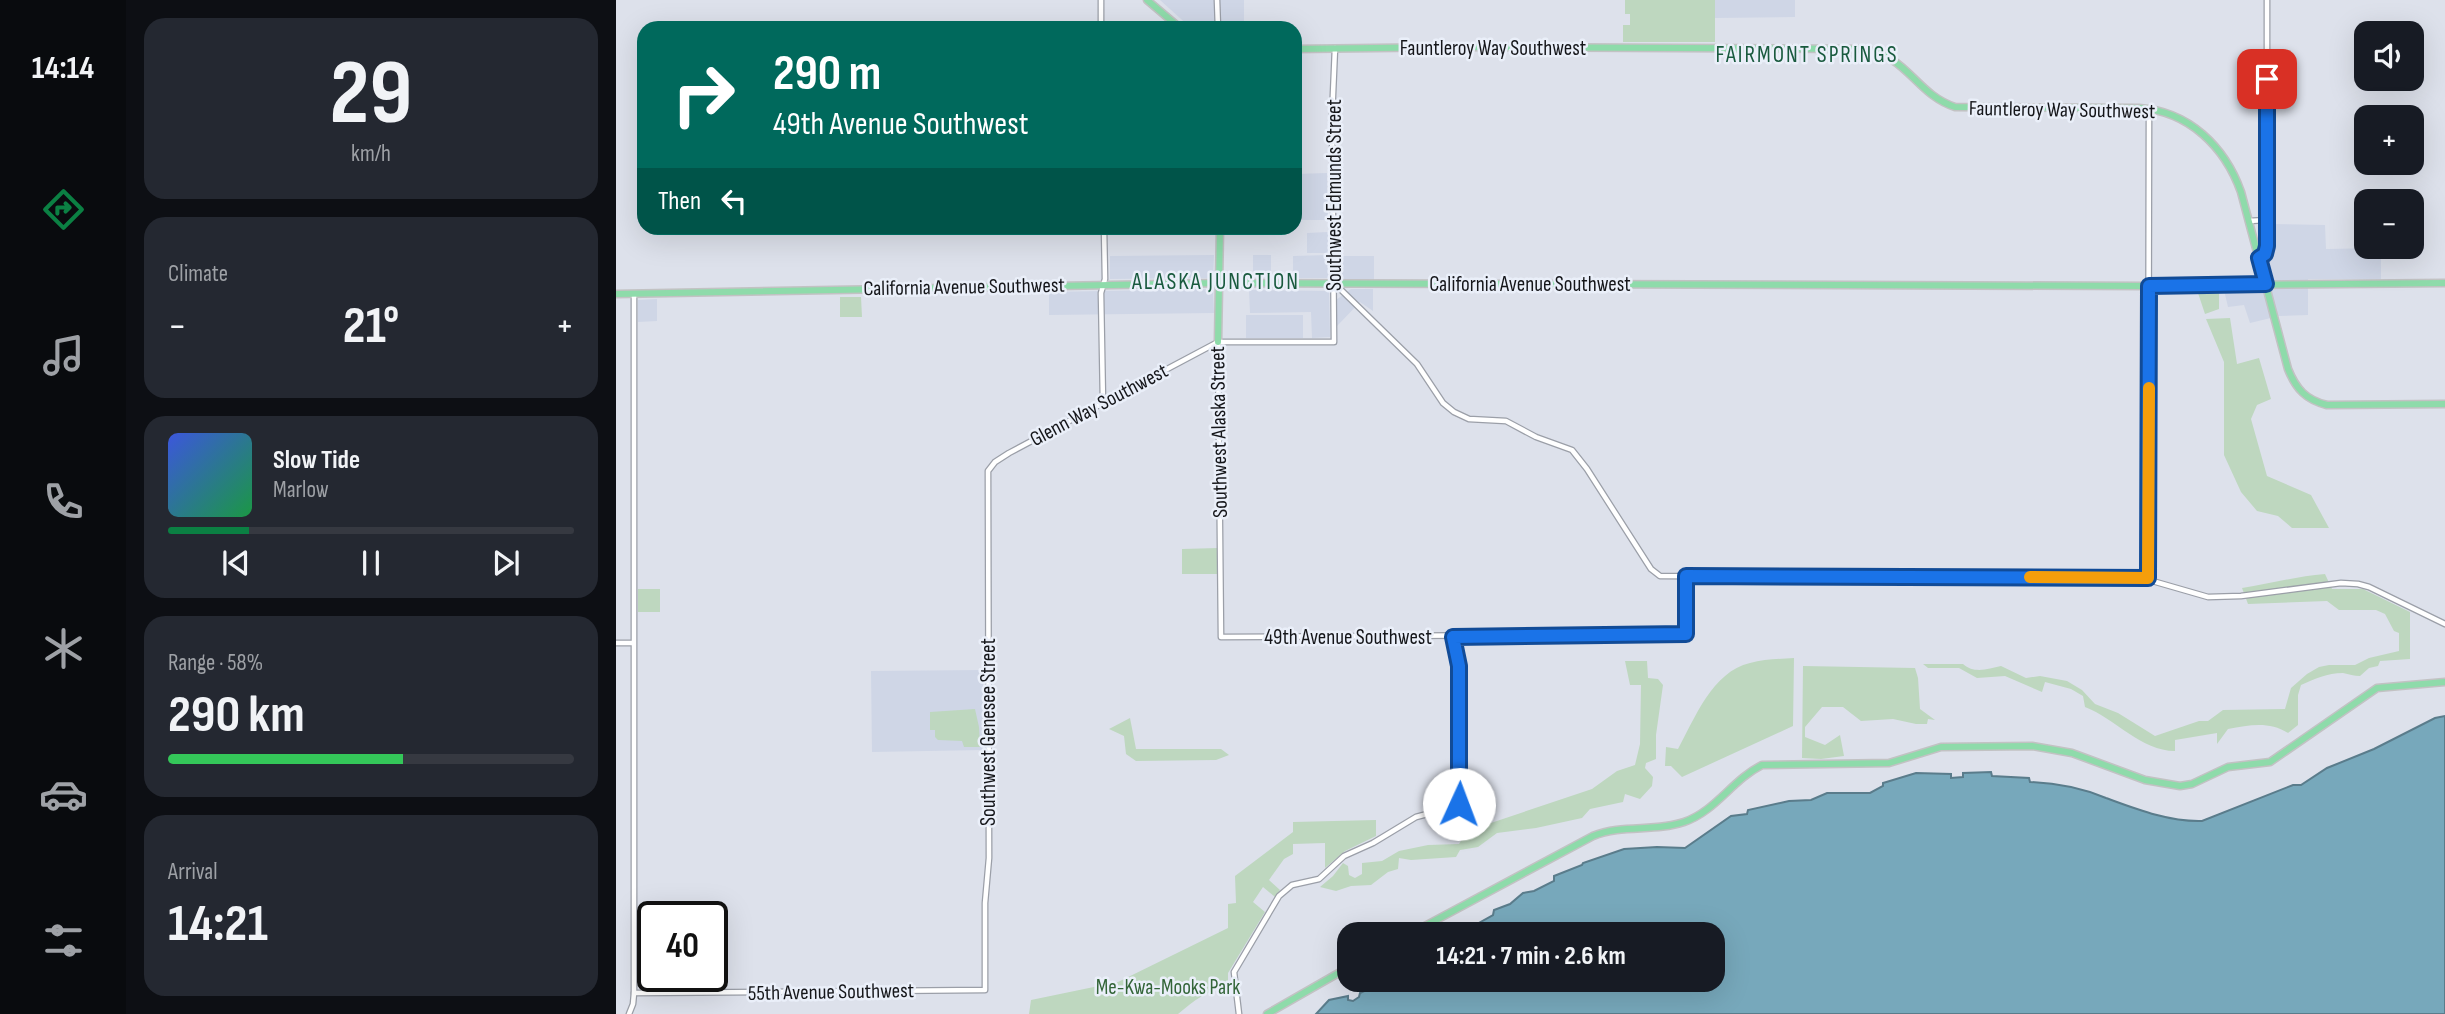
<!DOCTYPE html>
<html lang="en">
<head>
<meta charset="utf-8">
<style>
  :root { --surface:#171b24; --page:#242831; --text:#f1f3f6; --muted:#9ea1a6; --line:#363941; --accent:#0b8043 }
  body { margin:0; font-family:"Sofia Sans Condensed",sans-serif; background:var(--page); color:var(--text); height:100vh; display:flex; flex-direction:column; font-size:26px; white-space:nowrap }
  * { box-sizing:border-box; margin:0 }
  p { font-size:23px; color:var(--muted) }
  .icon { flex:none; width:38px; height:38px; fill:none; stroke:currentColor; stroke-width:2; stroke-linecap:round; stroke-linejoin:round }
  .map { position:relative; flex:1; overflow:hidden }
  .panel { display:flex; flex-direction:column; gap:18px; padding:18px; background:#0d0f14; width:490px }
  .panel>* { flex:none }
  .guide { position:absolute; left:21px; top:21px; width:665px; height:214px; border-radius:21px; box-shadow:0 7px 28px #0002; background:#00695c; color:#fff; overflow:hidden }
  .tools { position:absolute; left:1738px; top:21px; display:grid; gap:14px }
  .tools a { display:grid; place-items:center; width:70px; height:70px; border-radius:14px; background:var(--surface); box-shadow:0 7px 28px #0002; font-size:35px }
  .speed { position:absolute; left:21px; top:901px; display:flex; gap:14px; font-size:35px; font-weight:700; text-align:center }
  .speed>* { display:grid; place-content:center; width:91px; height:91px; border-radius:50%; background:var(--surface); box-shadow:0 7px 28px #0002; line-height:1 }
  .speed .limit { border:4px solid #111; border-radius:10px; background:#fff; color:#111 }
  .pin { position:absolute; display:grid; place-items:center; width:60px; height:60px; color:#fff; margin:-30px; border-radius:14px; box-shadow:0 4px 10px #0006 }
  .me { position:absolute; width:77px; margin:-38px; rotate:2deg; stroke-linejoin:round; filter:drop-shadow(0 0 5px #0008) }
  .turn { display:flex; align-items:center; gap:24px; height:147px; padding:0 21px; font-size:32px }
  .turn .icon { width:91px; height:91px; stroke-width:2.5 }
  .turn b { display:block; font-size:49px; line-height:60px }
  .then { display:flex; align-items:center; height:66px; padding:0 21px; background:#0003; gap:14px; font-size:26px }
  .big { font-size:52px; font-weight:700; line-height:1.1 }
  .panel .card { flex:1; display:flex; flex-direction:column; justify-content:center; gap:10px; min-width:0; padding:0 24px; border-radius:21px; background:var(--page) }
  .panel .dial { align-items:center; gap:0 }
  .dial b { font-size:91px; line-height:1 }
  .song { display:flex; align-items:center; gap:21px }
  .cover { width:84px; height:84px; border-radius:10px; background:linear-gradient(135deg,hsl(230 70% 55%),hsl(140 70% 35%)) }
  .played { height:7px; border-radius:4px; background:linear-gradient(90deg,var(--accent) 20%,var(--line) 20%) }
  .keys { display:flex; justify-content:space-around; direction:ltr }
  .heat { display:flex; justify-content:space-between; align-items:center; font-size:38px; direction:ltr }
  .charge { height:10px; border-radius:5px; background:linear-gradient(90deg,#34c759 58%,var(--line) 0) }
  .trip { position:absolute; left:721px; top:922px; width:388px; height:70px; border-radius:21px; background:var(--surface); box-shadow:0 7px 28px #0002; font-weight:700; line-height:70px; text-align:center }
  main { display:flex; flex:1; min-height:0 }
  .tab-bar { display:flex; flex-direction:column; width:126px; justify-content:space-around; align-items:center; background:#090b0e; color:var(--muted) }
  .tab-bar .icon { width:49px; height:49px }
  .tab-bar .current { color:var(--accent) }
  .tab-bar b { font-size:32px; color:var(--text) }
  .map>svg:first-child { display:block }
</style>
</head>
<body>
<main>
<nav class="tab-bar">
<b>14:14</b>
<svg class="icon current" aria-label="directions" viewBox="0 0 24 24"><path d="M12 3l9 9-9 9-9-9zM9 14v-3h6M13 9l2 2-2 2"/></svg>
<svg class="icon" aria-label="music" viewBox="0 0 24 24"><path d="M9 18V5l10-2v13"/><circle cx="6" cy="18" r="3"/><circle cx="16" cy="16" r="3"/></svg>
<svg class="icon" aria-label="phone" viewBox="0 0 24 24"><path d="M5 4h4l2 5-3 2q2 4 5 5l2-3 5 2v4C11 20 4 13 5 4z"/></svg>
<svg class="icon" aria-label="climate" viewBox="0 0 24 24"><path d="M12 3v18M4 7l16 10M4 17L20 7"/></svg>
<svg class="icon" aria-label="car" viewBox="0 0 24 24"><path d="M5 17H2v-5l4-1 3-4h7l3 4 3 1v5h-3M9 17h6M6 11h13"/><circle cx="7" cy="17" r="2"/><circle cx="17" cy="17" r="2"/></svg>
<svg class="icon" aria-label="filters" viewBox="0 0 24 24"><path d="M4 7h16M4 17h16"/><circle cx="9" cy="7" r="2"/><circle cx="15" cy="17" r="2"/></svg>
</nav>
<section class="panel">
<div class="card dial"><b>29</b><p>km/h</p></div>
<div class="card"><p>Climate</p>
<div class="heat"><a>−</a><b class="big">21°</b><a>+</a></div>
</div>
<div class="card">
<div class="song"><i class="cover"></i><div><b>Slow Tide</b><p>Marlow</p></div></div>
<div class="played"></div>
<div class="keys"><svg class="icon" aria-label="previous" viewBox="0 0 24 24"><path d="M18 5L8 12l10 7zM5 5v14"/></svg><svg class="icon" aria-label="pause" viewBox="0 0 24 24"><path d="M8 5v14M16 5v14"/></svg><svg class="icon" aria-label="next" viewBox="0 0 24 24"><path d="M6 5l10 7-10 7zM19 5v14"/></svg></div>
</div>
<div class="card"><p>Range · 58%</p><b class="big">290 km</b><div class="charge"></div></div>
<div class="card"><p>Arrival</p><b class="big">14:21</b></div>
</section>
<div class="map">
<svg width="1829" height="1014" viewBox="0 0 1829 1014">
  <rect width="100%" height="100%" fill="#dde1eb"/>
  <g fill="#cfd6e6">
    <polygon points="544,0 628,0 628,28 607,28 606,22 595,22 595,28 575,28"/>
    <polygon points="1099,0 1179,0 1179,17 1099,18"/>
    <polygon points="711,173 712,220 679,220 679,174"/>
    <polygon points="1655,224 1709,225 1710,249 1765,248 1765,279 1692,279 1692,315 1663,316 1634,323 1628,305 1612,307 1608,290 1658,289 1649,257"/>
    <polygon points="712,232 712,253 691,253 691,233"/>
    <polygon points="598,255 597,278 494,279 494,256"/>
    <rect x="637" y="255" width="18" height="22"/>
    <polygon points="712,255 713,278 677,278 677,256"/>
    <polygon points="721,256 758,256 758,280 725,280 722,275"/>
    <polygon points="597,289 598,313 433,315 433,292"/>
    <polygon points="735,289 757,289 757,311 744,302 721,326 720,300"/>
    <polygon points="633,290 713,291 714,337 696,338 695,312 634,313"/>
    <polygon points="41,299 41,321 22,322 22,300"/>
    <rect x="630" y="315" width="57" height="23"/>
    <polygon points="367,670 367,750 256,752 255,671"/>
  </g>
  <g fill="#bed7bf">
    <polygon points="1009,0 1099,0 1099,42 1007,42 1007,25 1014,25 1014,14 1009,14"/>
    <polygon points="1584,289 1603,289 1603,309 1589,314 1582,293"/>
    <polygon points="224,297 245,297 246,317 224,317"/>
    <polygon points="1614,318 1621,364 1643,358 1655,399 1641,405 1635,419 1651,476 1695,495 1713,528 1676,528 1662,516 1641,511 1625,492 1608,455 1608,362 1590,319"/>
    <polygon points="602,548 602,574 566,574 566,549"/>
    <path d="M1709,574L1716,589H1747L1794,612V659L1764,661L1762,666L1753,668L1744,676C1738,676 1733,674 1727,673C1711,673 1699,679 1685,685L1682,695V725L1672,733C1653,721 1634,725 1612,729L1601,744V733L1559,740V751C1525,751 1500,719 1469,707L1467,696L1455,689L1429,682L1426,692L1389,676L1361,678L1343,668H1312L1307,664H1347C1358,674 1372,669 1385,666L1410,678L1424,676L1451,681L1466,690L1479,704L1502,713L1539,736L1583,721H1592L1607,710L1669,709L1675,688L1691,674L1703,667L1713,665H1739L1753,658L1783,651V633L1778,631L1769,614L1760,610H1723L1711,601L1632,604L1626,588C1654,584 1681,576 1709,574Z"/>
    <rect x="22" y="589" width="22" height="23"/>
    <path d="M1178,658L1177,726L1066,777L1055,766H1049L1050,747L1062,749C1079,718 1096,672 1134,663C1148,659 1164,659 1178,658Z"/>
    <polygon points="1009,661 1031,661 1032,678 1042,679 1047,685 1040,735 1040,759 1030,763 1029,768 1037,777 1036,786 1024,799 1009,794 1007,802 974,809 966,818 920,828 881,833 862,847 844,850 840,857 795,860 783,858 782,869 772,872 755,885 735,886 720,891 704,887 717,876 727,863 732,866 733,875 739,878 746,874 746,863 766,861 783,851 812,845 843,844 851,831 976,789 1001,771 1019,765 1024,744 1025,685 1014,685"/>
    <polygon points="1187,666 1299,668 1302,678 1304,709 1319,720 1312,719 1311,724 1300,724 1277,719 1245,721 1227,707 1206,707 1189,727 1189,737 1209,745 1224,735 1228,756 1205,759 1186,758"/>
    <polygon points="359,709 363,727 364,747 348,747 346,741 322,740 319,737 319,730 314,730 314,712"/>
    <polygon points="514,718 520,749 605,749 613,755 600,760 520,761 510,754 508,736 493,729"/>
    <path d="M760,820V836L729,851L709,868V843L677,844V854L668,859L653,880L664,890L659,897L647,887L637,902L649,912L612,973V987C591,990 579,1000 562,1014H413L415,1000L502,982L612,928V904L620,903L619,876L677,832V822Z"/>
  </g>
  <path fill="#77a8bb" stroke="#5a7c8b" stroke-width="2" d="M1829,716V1014H700L713,1000L732,996V1000L737,1001L743,997L744,993L772,980H1097V934H847L852,929L877,915L878,910L894,904L907,893L918,891L938,881V876L966,865L967,863L1008,849L1041,847L1069,848L1115,816L1131,814L1132,810L1173,801L1195,800L1211,793H1254L1267,786V783L1300,773L1335,774V778L1347,777V773L1375,772L1376,776L1413,778L1414,782C1439,783 1466,788 1490,798C1520,809 1553,822 1586,821L1677,785H1685L1711,768L1758,749L1819,718Z"/>
  <g fill="none" stroke-linecap="round" stroke-linejoin="round">
    <defs>
      <g id="minor">
        <polyline points="485,0 485,28"/>
        <polyline points="601,0 602,28"/>
        <polyline points="1633,221 1650,220"/>
        <polyline points="1643,258 1651,249 1651,0"/>
        <polyline points="719,284 801,364 827,403 838,412 853,419 890,421 920,437 956,450 971,469 1035,569 1044,576 1526,578 1592,597 1625,596 1725,583 1742,584 1753,587 1829,624"/>
        <polyline points="602,342 605,637 1070,634 1070,576"/>
        <polyline points="487,403 485,293 489,279 488,228"/>
        <polyline points="1532,578 1533,109"/>
        <polyline points="0,643 17,643"/>
        <polyline points="18,993 369,990 369,903 373,858 372,471 379,462 393,453 602,342 718,342 716,117 719,48"/>
        <polyline points="13,1014 17,1004 18,993 18,294"/>
        <polyline points="623,1014 618,972 663,896 676,885 703,879 728,856 757,843 800,817 815,813 834,812 841,808 844,794 843,666 837,637"/>
      </g>
      <g id="major">
        <polyline points="531,0 564,28"/>
        <path d="M679,49L839,47L1244,49C1291,53 1299,94 1339,107L1523,108C1573,111 1609,147 1625,192L1672,369C1680,389 1690,400 1711,405L1829,404"/>
        <polyline points="0,294 603,283 1533,286 1829,283"/>
        <polyline points="602,342 604,228"/>
        <path d="M794,934L977,836C1006,824 1039,832 1068,822C1100,811 1116,780 1146,765L1273,763L1325,747L1416,746L1456,753L1529,780L1564,786L1576,784L1612,767L1654,762L1761,688L1829,682"/>
        <polyline points="651,1014 733,967"/>
      </g>
    </defs>
    <use href="#minor" stroke="#9b9fa8" stroke-width="7"/>
    <use href="#major" stroke="#c2c2c3" stroke-width="9"/>
    <use href="#minor" stroke="#fff" stroke-width="4.5"/>
    <use href="#major" stroke="#8edbaa" stroke-width="6"/>
  </g>
  <g fill="none" stroke-linecap="round" stroke-linejoin="round">
    <defs>
      <polyline id="route" points="843,804 843,666 837,637 1070,634 1070,576 1532,578 1533,286 1650,284 1643,258 1649,254 1651,246 1651,79"/>
    </defs>
    <use href="#route" stroke="#114b97" stroke-width="18"/>
    <use href="#route" stroke="#1a73e8" stroke-width="12"/>
    <polyline stroke="#f59e0b" stroke-width="12" points="1414,577 1532,578 1533,388"/>
  </g>
  <g text-anchor="middle" dominant-baseline="central" stroke-width="5" stroke-linejoin="round" paint-order="stroke">
    <g font-size="21" fill="#15161a" stroke="#eaeff9">
      <text x="877" y="48">Fauntleroy Way Southwest</text>
      <text transform="translate(1446 110) rotate(1)">Fauntleroy Way Southwest</text>
      <text transform="translate(718 195) rotate(-90)">Southwest Edmunds Street</text>
      <text x="914" y="284">California Avenue Southwest</text>
      <text transform="translate(348 287) rotate(-1)">California Avenue Southwest</text>
      <text transform="translate(483 405) rotate(-28)">Glenn Way Southwest</text>
      <text transform="translate(603 432) rotate(-91)">Southwest Alaska Street</text>
      <text x="732" y="637">49th Avenue Southwest</text>
      <text transform="translate(372 732) rotate(-90)">Southwest Genesee Street</text>
      <text transform="translate(215 992) rotate(-1)">55th Avenue Southwest</text>
    </g>
    <g font-size="21" fill="#336538" stroke="#eaeff9">
      <text x="552" y="987">Me-Kwa-Mooks Park</text>
    </g>
    <g font-size="23" letter-spacing="2" fill="#195a3e" stroke="#eaeff9">
      <text x="1191" y="55">FAIRMONT SPRINGS</text>
      <text x="600" y="282">ALASKA JUNCTION</text>
    </g>
  </g>
</svg>
<div class="tools">
<a><svg class="icon" aria-label="sound" viewBox="0 0 24 24"><path d="M4 9h4l5-4v14l-5-4H4zM17 9q2 3 0 6"/></svg></a>
<a>+</a>
<a>−</a>
</div>
<div class="speed"><div class="limit">40</div></div>
<div class="pin" style="left:1651px;top:79px;background:#d93025"><svg class="icon" aria-label="arrive" viewBox="0 0 24 24"><path d="M6 21V4h12l-3 4 3 4H6"/></svg></div>
<svg class="me" style="left:843px;top:804px" viewBox="-20 -20 40 40"><circle r="19" fill="#fff"/><path d="M0-13L10 11 0 6-10 11z" fill="#1a73e8"/></svg>
<div class="trip">14:21 · 7 min · 2.6 km</div>
<div class="guide">
<div class="turn"><svg class="icon" aria-label="right" viewBox="0 0 24 24"><path d="M7 20v-9h11M14 6l5 5-5 5"/></svg><div><b>290 m</b>49th Avenue Southwest</div></div>
<div class="then">Then<svg class="icon" aria-label="left" viewBox="0 0 24 24"><path d="M17 20v-9H6M10 6l-5 5 5 5"/></svg></div>
</div>
</div>
</main>
</body>
</html>
